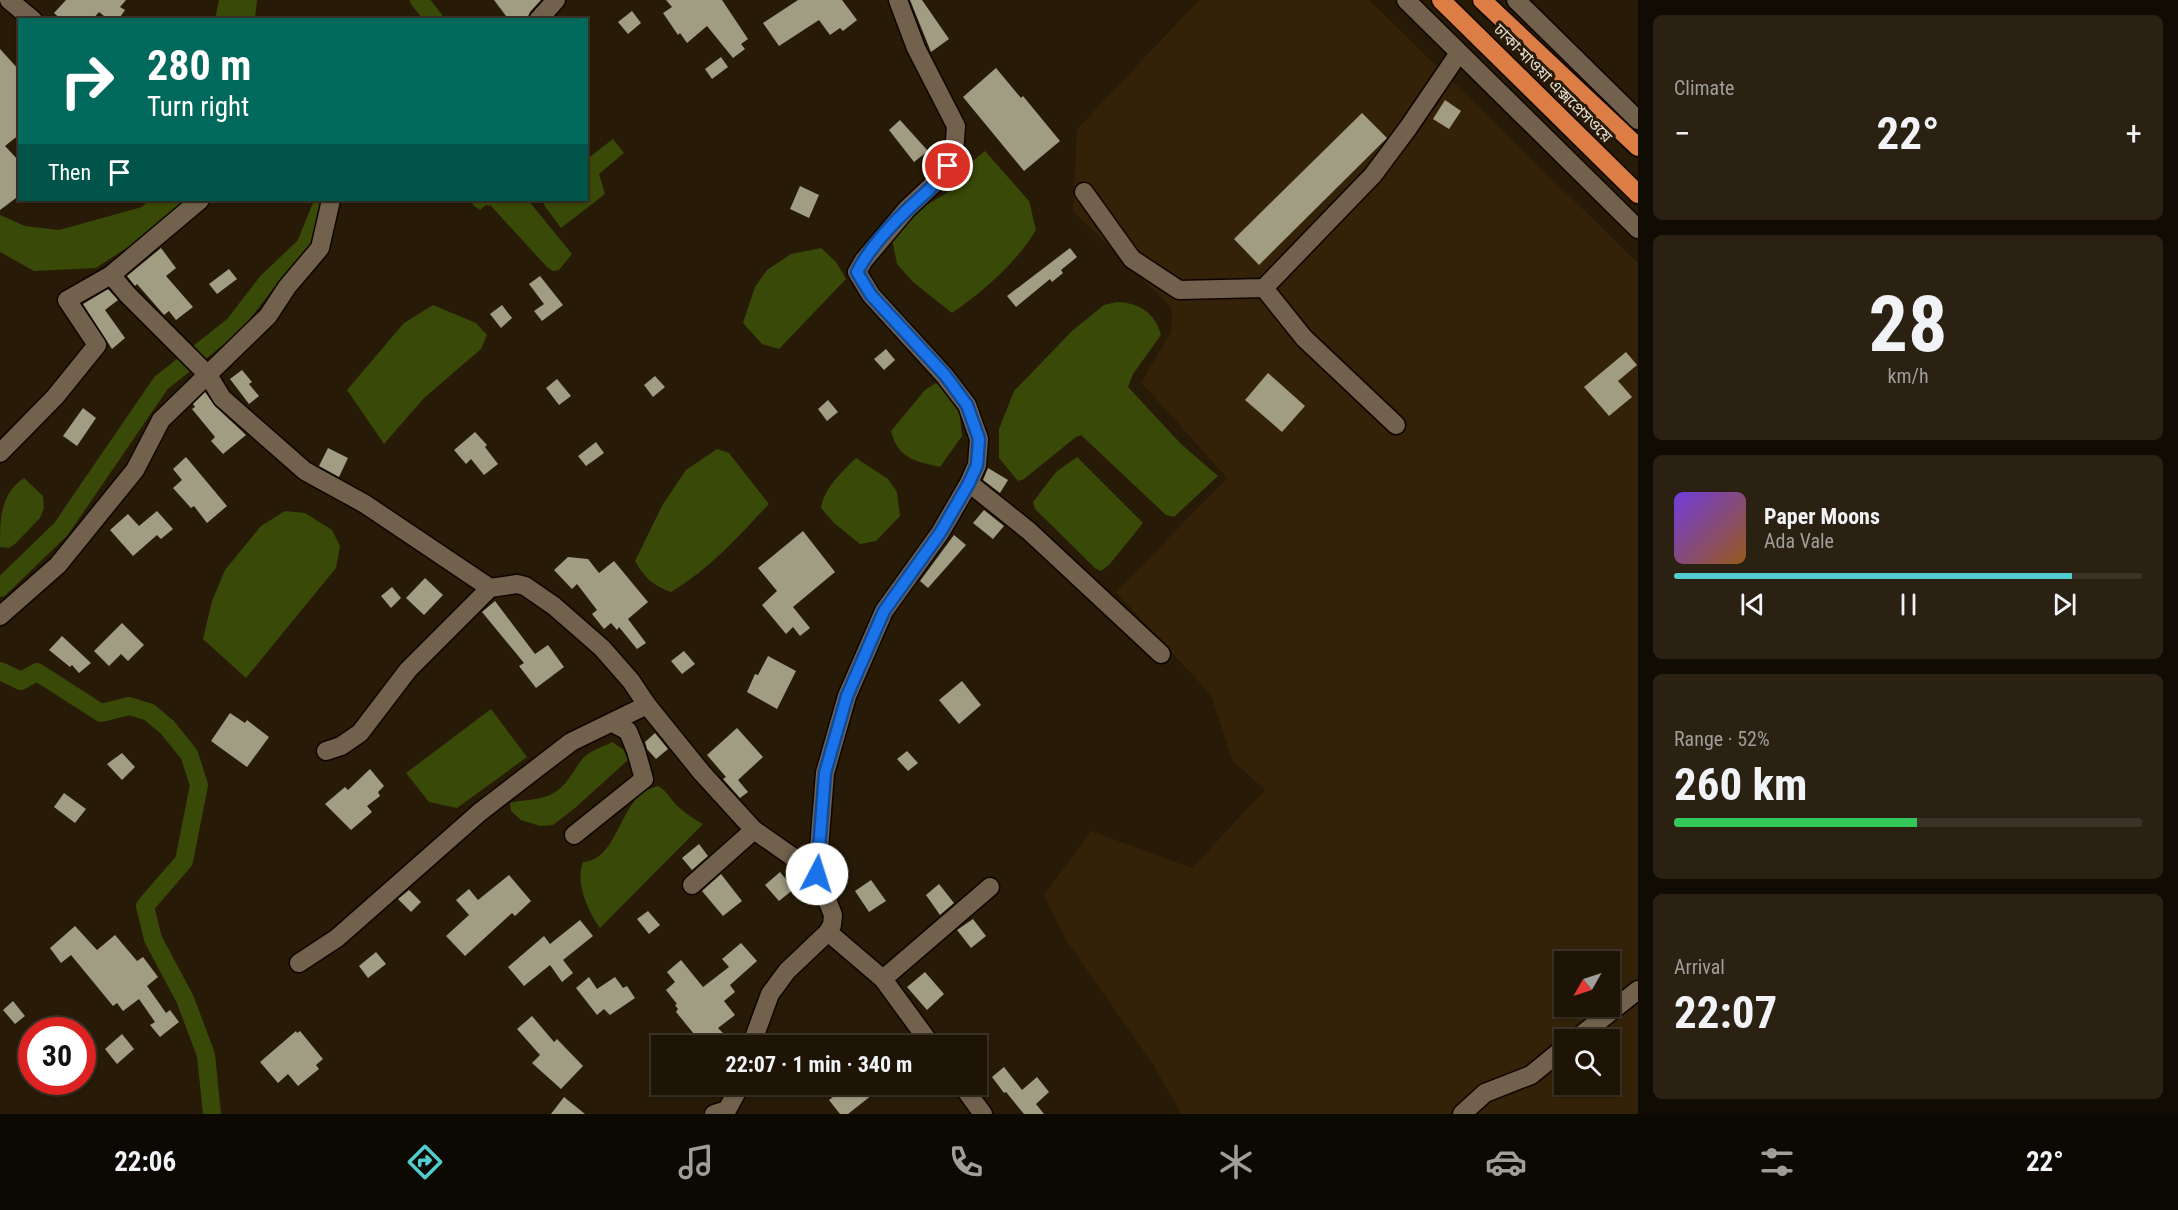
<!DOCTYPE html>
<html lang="en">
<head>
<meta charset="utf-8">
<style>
  :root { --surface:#1d1405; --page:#2a2113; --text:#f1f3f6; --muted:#a09e9a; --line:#3b3327; --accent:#52cdcf }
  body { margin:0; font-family:"Roboto Condensed","Noto Sans Bengali",sans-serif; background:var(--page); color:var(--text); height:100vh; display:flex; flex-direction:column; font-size:22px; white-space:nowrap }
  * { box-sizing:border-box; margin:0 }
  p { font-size:20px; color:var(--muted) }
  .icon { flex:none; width:33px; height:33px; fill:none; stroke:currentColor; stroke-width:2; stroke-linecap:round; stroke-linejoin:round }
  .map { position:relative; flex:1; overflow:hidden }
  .side { display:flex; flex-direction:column; gap:15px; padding:15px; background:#100b03; width:540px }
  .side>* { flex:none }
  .guide { position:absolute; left:18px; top:18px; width:570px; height:183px; border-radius:0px; box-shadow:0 2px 4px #0004,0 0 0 2px var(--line); background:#00695c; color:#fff; overflow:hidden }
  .needle { width:39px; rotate:231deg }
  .fabs { position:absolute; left:1554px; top:951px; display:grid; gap:12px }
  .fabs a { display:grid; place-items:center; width:66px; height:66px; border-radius:0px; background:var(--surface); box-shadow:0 2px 4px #0004,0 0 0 2px var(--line); font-size:30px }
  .speed { position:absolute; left:18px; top:1017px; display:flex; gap:12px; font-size:30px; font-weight:700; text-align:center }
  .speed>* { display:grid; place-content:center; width:78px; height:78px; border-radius:50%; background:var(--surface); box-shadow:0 2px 4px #0004,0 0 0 2px var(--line); line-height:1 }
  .speed .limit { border:9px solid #d22; background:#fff; color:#111 }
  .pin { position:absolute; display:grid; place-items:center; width:51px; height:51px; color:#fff; margin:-26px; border:3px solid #fff; border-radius:50%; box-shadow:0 2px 6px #0007 }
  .me { position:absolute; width:66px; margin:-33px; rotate:5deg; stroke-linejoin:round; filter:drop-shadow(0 0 4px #0008) }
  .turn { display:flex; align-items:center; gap:21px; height:126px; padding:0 30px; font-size:27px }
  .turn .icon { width:78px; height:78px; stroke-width:2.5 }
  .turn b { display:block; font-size:42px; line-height:51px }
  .then { display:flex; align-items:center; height:57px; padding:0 30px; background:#0003; gap:12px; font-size:22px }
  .big { font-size:45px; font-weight:700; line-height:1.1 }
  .side .tile { flex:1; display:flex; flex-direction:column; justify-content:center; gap:9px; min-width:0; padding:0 21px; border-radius:9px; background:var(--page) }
  .side .dial { align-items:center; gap:0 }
  .dial b { font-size:78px; line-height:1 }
  .song { display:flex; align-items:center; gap:18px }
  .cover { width:72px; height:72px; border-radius:9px; background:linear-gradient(135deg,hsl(260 70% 55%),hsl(30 70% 35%)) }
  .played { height:6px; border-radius:3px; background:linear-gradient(90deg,var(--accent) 85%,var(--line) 85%) }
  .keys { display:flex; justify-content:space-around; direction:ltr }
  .heat { display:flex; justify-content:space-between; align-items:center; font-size:33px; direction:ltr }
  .charge { height:9px; border-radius:4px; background:linear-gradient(90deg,#34c759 52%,var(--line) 0) }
  .trip { position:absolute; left:651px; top:1035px; width:336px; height:60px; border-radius:0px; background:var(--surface); box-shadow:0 2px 4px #0004,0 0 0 2px var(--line); font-weight:700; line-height:60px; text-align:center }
  .menu { display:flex; height:96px; justify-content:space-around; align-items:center; background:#0c0802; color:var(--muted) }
  .menu .icon { width:42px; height:42px }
  .menu .current { color:var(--accent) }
  .menu b { font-size:27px; color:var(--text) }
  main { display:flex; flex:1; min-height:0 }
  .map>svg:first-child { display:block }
</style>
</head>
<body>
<main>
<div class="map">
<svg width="1638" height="1114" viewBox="0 0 1638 1114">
  <rect width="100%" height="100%" fill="#271a07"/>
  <path fill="#332207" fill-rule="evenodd" d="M1199,0H1369L1638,263V1114H1182L1152,1063L1068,943L1044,895L1091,831L1192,868L1265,790L1232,760L1211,695L1116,592L1227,478L1141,382L1171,332L1172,308L1073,211L1077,129ZM1564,962H1610V1006H1564ZM1564,1040H1610V1084H1564Z"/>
  <g fill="#394907">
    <polygon points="219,0 257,0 255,19 215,19"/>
    <polygon points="613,139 624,153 599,174 605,194 561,228 544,205 544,200 586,200 587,159"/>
    <path d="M985,151L1029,201L1036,230C1017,262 983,292 952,313L913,282L897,264L891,234L910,215L950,191L970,163Z"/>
    <polygon points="149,200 188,200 148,234 96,268 34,271 0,252 0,215 25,226 59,230 142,207"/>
    <polygon points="472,200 528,200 572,254 559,270 553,271 547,267 491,206 486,205 480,210 473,205"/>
    <polygon points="821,248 836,262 846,279 779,349 762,344 743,323 755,287 767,270 791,254"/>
    <path d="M1117,302C1140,303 1155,313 1161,335L1133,374L1128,387L1181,444L1218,476L1174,517L1166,515L1081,435L1076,437L1024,479L1018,481L999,458V429L1014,391L1072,331L1104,305Z"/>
    <polygon points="433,305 476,323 487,335 481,349 424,398 384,444 347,390 404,323"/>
    <path d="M936,383L948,390L959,407L962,436L940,467C915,461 898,459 891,431L925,390Z"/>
    <path d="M717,449L729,453L769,504C738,537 710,569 671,592C652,585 646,579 635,561L663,504L686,470Z"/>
    <polygon points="1077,457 1143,523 1109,565 1101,571 1095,568 1035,509 1033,502 1056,472"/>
    <path d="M856,458L888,479L897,492L900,516L876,541L860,544L834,523L821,508C824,488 842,472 856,458Z"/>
    <path d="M24,478L43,496L44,508L40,518L16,543L9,548L0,547C0,519 0,494 24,478Z"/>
    <polygon points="285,511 305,513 332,530 340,546 336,568 246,678 203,639 212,601 225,570 261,526"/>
    <polygon points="491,709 527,757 457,808 429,802 406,773"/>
    <path d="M612,742L624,750L628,760L575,808L553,825L540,826L521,820L511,811L510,803C523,799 539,801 552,794C566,786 571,775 580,762C587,751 601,748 612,742Z"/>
    <path d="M658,786C665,790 667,794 672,800C681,811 691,817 703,824L600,928C588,911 575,883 583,862C616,860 619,808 645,791C649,789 654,787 658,786Z"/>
  </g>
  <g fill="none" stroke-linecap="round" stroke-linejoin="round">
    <g stroke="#394907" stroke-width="18">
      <polyline points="419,0 435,20"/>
      <polyline points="0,588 61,529 161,383 234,325 267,282 305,246 324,200"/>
      <polyline points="0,671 21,681 37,672 101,713 129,706 149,712 167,727 189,754 199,785 184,861 145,906 153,939 185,999 206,1055 212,1114"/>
    </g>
  </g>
  <g fill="#a19d83">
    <polygon points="66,0 126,0 120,7 125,10 118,20 109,20 99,12 92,20 62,20 54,13"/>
    <polygon points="494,0 541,0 530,12 527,20 509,20"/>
    <polygon points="666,0 722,0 748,39 741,44 745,49 733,58 707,26 687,43 680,33 678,35 663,13 672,7"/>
    <polygon points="798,0 842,0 857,20 843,31 840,28 830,35 819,20 779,46 763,23"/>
    <polygon points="910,0 922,0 949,39 931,52"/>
    <polygon points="632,11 641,23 628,34 618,22"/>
    <polygon points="0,49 20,71 20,134 5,146 20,162 20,195 0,210"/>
    <polygon points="721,57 728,67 712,79 705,69"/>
    <polygon points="996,68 1021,98 1023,96 1060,141 1024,171 963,97"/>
    <polygon points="1445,100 1461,111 1449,129 1433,119"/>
    <polygon points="1362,113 1387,138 1259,265 1234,239"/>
    <polygon points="900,120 928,151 914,162 889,130"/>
    <polygon points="800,186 819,195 809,218 790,209"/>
    <polygon points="161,248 176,268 166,276 193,307 176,320 169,311 164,315 137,284 135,286 127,276"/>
    <polygon points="1070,248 1077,257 1061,270 1063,273 1052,282 1050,279 1016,307 1007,296"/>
    <polygon points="229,269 237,279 217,294 209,284"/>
    <polygon points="540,276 563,305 542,321 534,311 544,304 529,284"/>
    <polygon points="108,289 118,300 105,310 125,338 112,349 83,304"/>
    <polygon points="502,305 512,318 501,328 490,314"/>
    <polygon points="886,349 895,360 884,370 874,359"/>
    <polygon points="1626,352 1637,365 1618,381 1632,397 1609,416 1584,387"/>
    <polygon points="242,370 252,382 249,384 259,396 249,404 230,379"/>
    <polygon points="1268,373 1305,406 1282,432 1245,400"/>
    <polygon points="655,376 665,387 653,397 644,385"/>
    <polygon points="557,379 571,396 559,405 546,388"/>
    <polygon points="205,392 215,406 246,435 223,454 211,441 215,437 192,409 195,407 193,404"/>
    <polygon points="828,400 838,412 827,421 818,409"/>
    <polygon points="83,408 96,418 77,446 63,436"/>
    <polygon points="475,432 487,445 485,447 498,464 484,475 471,459 466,464 454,450"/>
    <polygon points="596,442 604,453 586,466 578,456"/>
    <polygon points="328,448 348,458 339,477 319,466"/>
    <polygon points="186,457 227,506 207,523 194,506 191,508 173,488 182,480 173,469"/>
    <polygon points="988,468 1008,480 1000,493 983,480"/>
    <polygon points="984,510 1004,526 993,539 973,523"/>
    <polygon points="157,511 173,529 161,539 157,535 133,556 110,530 128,514 139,526"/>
    <polygon points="803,531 835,572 793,607 810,628 800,636 793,627 786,634 762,605 777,591 758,568"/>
    <polygon points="954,535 966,545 928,588 920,581"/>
    <polygon points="568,557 588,559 599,573 614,561 648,602 628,619 646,643 637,649 619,627 617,630 611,623 604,629 592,614 597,610 577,584 572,589 554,570"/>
    <polygon points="425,578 443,595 424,615 406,598"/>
    <polygon points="392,587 401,598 391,608 381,596"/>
    <polygon points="495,601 535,654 548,645 564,667 536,688 519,666 524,663 482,612"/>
    <polygon points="122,623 144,645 128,661 121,654 109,666 94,651"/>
    <polygon points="62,636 91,663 79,673 72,665 70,667 49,650"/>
    <polygon points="684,651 695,664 682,674 671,661"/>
    <polygon points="768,656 796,671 777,709 747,692 755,674 758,675"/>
    <polygon points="962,681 981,705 959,724 939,700"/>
    <polygon points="230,713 245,723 247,720 269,737 247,767 211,741"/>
    <polygon points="737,728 763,757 738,780 748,792 740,798 723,779 726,777 707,755"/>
    <polygon points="655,733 668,749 656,759 647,749 645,742"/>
    <polygon points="907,751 918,763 908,771 897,759"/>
    <polygon points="122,753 135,767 122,780 107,764"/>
    <polygon points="370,769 384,786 378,792 380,796 367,806 372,812 351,830 325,804 345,787 348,790"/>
    <polygon points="64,793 86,809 75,823 54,807"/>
    <polygon points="699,844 708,856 692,870 682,858"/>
    <polygon points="780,872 794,889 779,901 765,885"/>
    <polygon points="721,874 742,901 723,916 702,891"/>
    <polygon points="509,875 531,901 515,916 512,913 465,956 446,936 469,915 456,900 469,889 478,900"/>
    <polygon points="871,880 886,901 869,912 855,891"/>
    <polygon points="939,884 954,903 940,915 926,895"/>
    <polygon points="409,890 421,902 411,912 398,899"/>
    <polygon points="648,911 660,925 649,934 637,919"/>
    <polygon points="973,919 986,936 971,948 957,930"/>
    <polygon points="580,920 593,936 563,960 573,973 562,982 550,965 524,986 508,967 544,936 550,944"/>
    <polygon points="75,926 97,950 115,935 137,961 143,957 158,977 147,986 166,1013 170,1010 179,1022 160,1037 150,1025 155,1022 139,999 123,1011 117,1003 113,1006 71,955 61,963 50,948"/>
    <polygon points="741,943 757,961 730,985 735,992 724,1001 735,1015 718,1028 723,1033 721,1035 729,1046 703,1045 676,1012 678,1009 675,1005 677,1004 666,990 675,982 667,972 681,960 703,987 729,967 722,959"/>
    <polygon points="376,952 386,964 368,978 359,966"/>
    <polygon points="925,972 944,994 927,1010 907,987"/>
    <polygon points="589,977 597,989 615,977 623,988 627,986 635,998 610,1015 604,1009 597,1015 576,988"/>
    <polygon points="13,1001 25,1016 15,1024 3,1010"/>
    <polygon points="532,1016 554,1042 557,1039 583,1066 561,1089 532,1063 540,1055 517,1029"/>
    <polygon points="296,1031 297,1033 300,1031 323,1059 316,1065 319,1069 298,1086 288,1074 278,1083 260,1062"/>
    <polygon points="122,1034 134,1049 117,1064 105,1049"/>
    <polygon points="975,1035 984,1047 976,1053 976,1046 967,1046 965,1043"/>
    <polygon points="1004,1067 1022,1090 1037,1077 1049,1092 1036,1104 1044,1114 1024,1114 1006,1092 1004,1093 992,1077"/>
    <polygon points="849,1084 880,1084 870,1093 872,1095 848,1114 840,1114 829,1100"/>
    <polygon points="564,1097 585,1114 551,1114"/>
  </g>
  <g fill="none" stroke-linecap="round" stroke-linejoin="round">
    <defs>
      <g id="minor">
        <polyline points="9,0 33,20"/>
        <polyline points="1406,0 1638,229"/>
        <polyline points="1516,0 1638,120"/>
        <polyline points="538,20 556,0"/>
        <polyline points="1084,192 1132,259 1179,290 1264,288 1373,175 1408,128 1459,53"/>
        <polyline points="111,275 128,295 208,375 222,398 305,471 365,504 490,588"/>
        <polyline points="1264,288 1304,338 1396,425"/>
        <polyline points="0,453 55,397 97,345 67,300 111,275 200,200"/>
        <polyline points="969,483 1029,531 1161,654"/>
        <polyline points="0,616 58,565 135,470 161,420 268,316 287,287 320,248 331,200"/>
        <polyline points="326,751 341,746 360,733 408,670 490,588 517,584 525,586 554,606 602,648 631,681 647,705 702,773 754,830 817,874"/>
        <polyline points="574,835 644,779 636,751 628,731 613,723"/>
        <polyline points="692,885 754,830"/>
        <polyline points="828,932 883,979 932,1046"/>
        <polyline points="299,963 337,938 480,812 571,742 647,705"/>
        <polyline points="883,979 990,887"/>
        <polyline points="1575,1040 1638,990"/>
        <polyline points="751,1046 770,994 787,971 828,932 832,925 833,915 817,874 825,773 847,696 884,611 940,533 969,483 977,465 979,439 967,405 944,375 871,295 857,272 864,260 907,209 942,176 954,155 956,126 916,48 898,0"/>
        <polyline points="961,1084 983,1114"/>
        <polyline points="714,1114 727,1110 741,1084"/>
        <polyline points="1462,1114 1485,1093 1531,1075 1564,1048"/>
      </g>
      <g id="highway">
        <polyline points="1441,0 1638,194"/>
        <polyline points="1482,0 1638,147"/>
      </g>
    </defs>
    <use href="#minor" stroke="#0f0500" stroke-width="21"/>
    <use href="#highway" stroke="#0f0500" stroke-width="21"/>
    <use href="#minor" stroke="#72624d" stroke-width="18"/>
    <use href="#highway" stroke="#db7d44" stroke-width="18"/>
  </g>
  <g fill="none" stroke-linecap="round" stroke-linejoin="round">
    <defs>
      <path id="route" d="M817,874L825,773L847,696L884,611L940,533L969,483L977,465L979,439L967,405L945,375L871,295L857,272C869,249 891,225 910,207C924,194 939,182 948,166"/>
    </defs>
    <use href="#route" stroke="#114b97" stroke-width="15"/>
    <use href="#route" stroke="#1a73e8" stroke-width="10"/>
  </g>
  <g text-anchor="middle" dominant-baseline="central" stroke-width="6" stroke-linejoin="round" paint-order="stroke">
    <g font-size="16" fill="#e6ddd2" stroke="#271a07">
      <text transform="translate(1553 83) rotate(45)">ঢাকা-মাওয়া এক্সপ্রেসওয়ে</text>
    </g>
  </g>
</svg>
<div class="fabs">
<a><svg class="needle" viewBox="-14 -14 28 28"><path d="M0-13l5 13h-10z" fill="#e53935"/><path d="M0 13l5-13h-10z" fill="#a09e9a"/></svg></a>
<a><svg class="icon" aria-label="search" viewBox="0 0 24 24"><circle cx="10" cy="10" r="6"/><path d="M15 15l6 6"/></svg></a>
</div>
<div class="speed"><div class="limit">30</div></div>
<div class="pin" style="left:948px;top:166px;background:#d93025"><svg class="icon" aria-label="arrive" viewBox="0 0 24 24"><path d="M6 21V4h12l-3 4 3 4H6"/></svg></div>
<svg class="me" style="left:817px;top:874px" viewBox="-20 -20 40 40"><circle r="19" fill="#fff"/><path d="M0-13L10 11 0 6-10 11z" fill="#1a73e8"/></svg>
<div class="trip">22:07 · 1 min · 340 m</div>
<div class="guide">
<div class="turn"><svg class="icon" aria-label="right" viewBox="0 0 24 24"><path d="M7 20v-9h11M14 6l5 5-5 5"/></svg><div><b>280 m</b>Turn right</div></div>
<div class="then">Then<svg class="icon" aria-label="arrive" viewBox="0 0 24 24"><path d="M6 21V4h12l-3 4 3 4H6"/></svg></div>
</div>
</div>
<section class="side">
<div class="tile"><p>Climate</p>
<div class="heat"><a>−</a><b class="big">22°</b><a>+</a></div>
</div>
<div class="tile dial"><b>28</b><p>km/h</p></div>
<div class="tile">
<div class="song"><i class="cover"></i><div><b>Paper Moons</b><p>Ada Vale</p></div></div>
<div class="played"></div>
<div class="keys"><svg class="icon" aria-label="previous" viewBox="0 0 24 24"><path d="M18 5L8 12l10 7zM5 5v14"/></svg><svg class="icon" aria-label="pause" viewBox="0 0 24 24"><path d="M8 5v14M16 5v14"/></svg><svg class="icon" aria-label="next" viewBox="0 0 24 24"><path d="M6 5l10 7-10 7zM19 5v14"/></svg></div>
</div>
<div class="tile"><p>Range · 52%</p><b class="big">260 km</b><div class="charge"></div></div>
<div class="tile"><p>Arrival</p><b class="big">22:07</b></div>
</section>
</main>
<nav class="menu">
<b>22:06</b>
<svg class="icon current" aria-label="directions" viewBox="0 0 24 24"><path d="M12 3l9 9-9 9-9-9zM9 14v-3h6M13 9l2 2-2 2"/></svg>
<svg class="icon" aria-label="music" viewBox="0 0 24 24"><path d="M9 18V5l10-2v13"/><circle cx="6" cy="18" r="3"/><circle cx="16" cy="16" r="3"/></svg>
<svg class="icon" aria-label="phone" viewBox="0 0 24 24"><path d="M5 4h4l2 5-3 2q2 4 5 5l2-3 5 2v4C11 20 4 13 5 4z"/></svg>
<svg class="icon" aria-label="climate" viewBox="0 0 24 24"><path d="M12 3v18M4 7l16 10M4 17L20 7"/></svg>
<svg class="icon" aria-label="car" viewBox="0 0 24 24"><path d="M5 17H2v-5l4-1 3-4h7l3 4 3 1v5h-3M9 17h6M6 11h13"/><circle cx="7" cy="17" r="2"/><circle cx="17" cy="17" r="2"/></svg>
<svg class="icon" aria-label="filters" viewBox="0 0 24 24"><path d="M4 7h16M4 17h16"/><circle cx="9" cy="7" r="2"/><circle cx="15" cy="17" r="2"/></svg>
<b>22°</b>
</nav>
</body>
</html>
